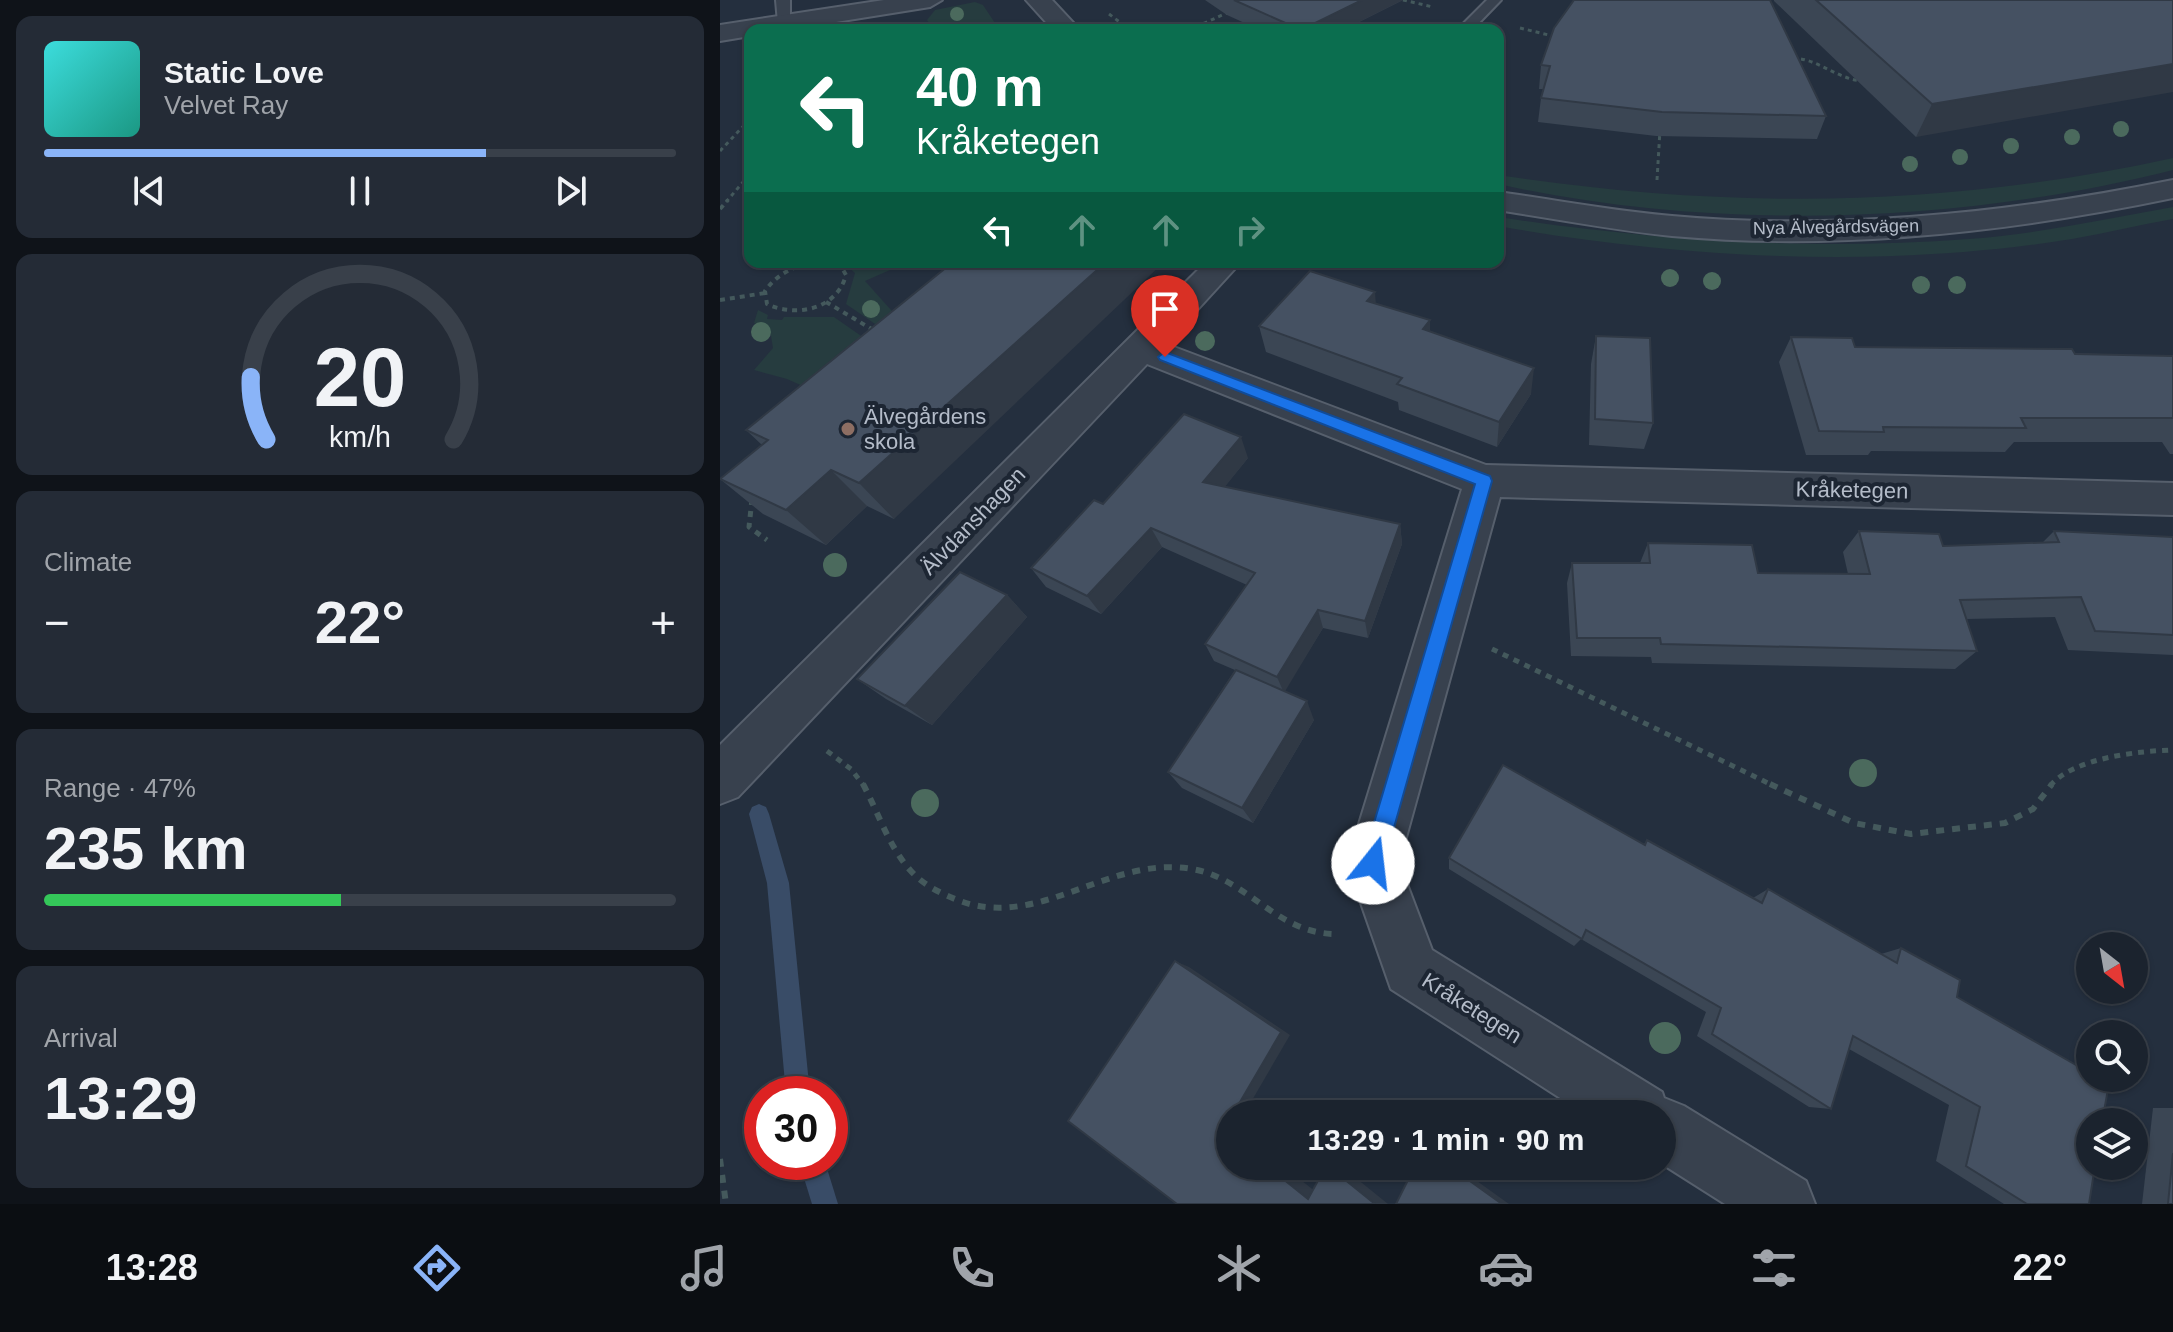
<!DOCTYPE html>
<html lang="en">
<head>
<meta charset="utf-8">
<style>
  :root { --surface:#1b232e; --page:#242b36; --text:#f1f3f6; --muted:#a0a4aa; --line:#39404a; --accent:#8ab4f8 }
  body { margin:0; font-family:Arial,sans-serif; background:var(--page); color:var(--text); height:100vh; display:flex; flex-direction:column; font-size:30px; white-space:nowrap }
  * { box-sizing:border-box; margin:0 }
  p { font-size:26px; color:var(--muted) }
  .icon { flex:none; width:44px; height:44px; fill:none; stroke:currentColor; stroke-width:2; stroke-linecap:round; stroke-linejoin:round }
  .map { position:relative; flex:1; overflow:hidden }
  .sheet { display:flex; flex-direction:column; gap:16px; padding:16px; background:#0f1319; width:720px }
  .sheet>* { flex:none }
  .banner { position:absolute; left:24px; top:24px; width:760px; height:244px; border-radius:16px; box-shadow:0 2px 6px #0004,0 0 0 2px var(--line); background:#0b6e4f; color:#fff; overflow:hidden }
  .needle { width:52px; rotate:149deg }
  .tools { position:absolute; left:1356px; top:932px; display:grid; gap:16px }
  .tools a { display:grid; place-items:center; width:72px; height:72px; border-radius:50%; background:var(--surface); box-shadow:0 2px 6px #0004,0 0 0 2px var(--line); font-size:40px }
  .speed { position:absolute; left:24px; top:1076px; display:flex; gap:16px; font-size:40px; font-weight:700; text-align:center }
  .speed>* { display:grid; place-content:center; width:104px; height:104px; border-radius:50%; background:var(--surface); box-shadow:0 2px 6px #0004,0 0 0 2px var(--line); line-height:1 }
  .speed .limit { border:12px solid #d22; background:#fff; color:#111 }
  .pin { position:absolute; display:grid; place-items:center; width:68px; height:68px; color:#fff; margin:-82px -34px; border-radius:50% 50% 50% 0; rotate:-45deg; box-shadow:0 0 8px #0007 }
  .pin .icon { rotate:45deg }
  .me { position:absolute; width:88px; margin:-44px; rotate:16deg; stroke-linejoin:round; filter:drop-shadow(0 0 6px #0008) }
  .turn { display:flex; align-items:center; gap:28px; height:168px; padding:0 40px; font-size:36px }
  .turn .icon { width:104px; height:104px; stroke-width:2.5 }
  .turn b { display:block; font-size:56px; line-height:68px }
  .lanes { display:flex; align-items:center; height:76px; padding:0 40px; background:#0003; justify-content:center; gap:40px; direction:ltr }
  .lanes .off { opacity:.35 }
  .big { font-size:60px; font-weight:700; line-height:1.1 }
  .sheet .widget { flex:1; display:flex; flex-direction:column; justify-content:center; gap:12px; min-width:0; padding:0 28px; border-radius:16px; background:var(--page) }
  .sheet .dial { align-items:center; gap:0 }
  .dial svg { height:208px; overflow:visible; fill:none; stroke:var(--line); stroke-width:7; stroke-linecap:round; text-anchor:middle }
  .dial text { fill:var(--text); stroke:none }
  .song { display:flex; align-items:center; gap:24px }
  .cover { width:96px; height:96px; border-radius:12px; background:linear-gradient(135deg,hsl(180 70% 55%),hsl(170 70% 35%)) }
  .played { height:8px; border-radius:4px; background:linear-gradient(90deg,var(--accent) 70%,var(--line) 70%) }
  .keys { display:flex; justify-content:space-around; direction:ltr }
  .heat { display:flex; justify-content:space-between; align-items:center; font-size:44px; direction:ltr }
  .charge { height:12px; border-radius:6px; background:linear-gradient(90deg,#34c759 47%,var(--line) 0) }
  .trip { position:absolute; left:496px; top:1100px; width:460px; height:80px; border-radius:40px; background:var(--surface); box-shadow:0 2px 6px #0004,0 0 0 2px var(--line); font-weight:700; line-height:80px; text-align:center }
  .dock { display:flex; height:128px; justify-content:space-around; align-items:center; background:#0b0e12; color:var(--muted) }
  .dock .icon { width:56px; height:56px }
  .dock .selected { color:var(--accent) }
  .dock b { font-size:36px; color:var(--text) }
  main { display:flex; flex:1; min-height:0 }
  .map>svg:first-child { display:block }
</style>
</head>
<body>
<main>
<section class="sheet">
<div class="widget">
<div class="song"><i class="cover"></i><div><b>Static Love</b><p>Velvet Ray</p></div></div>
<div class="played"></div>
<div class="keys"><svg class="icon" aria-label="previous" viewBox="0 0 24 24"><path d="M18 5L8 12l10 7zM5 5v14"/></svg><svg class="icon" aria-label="pause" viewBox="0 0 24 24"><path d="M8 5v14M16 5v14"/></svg><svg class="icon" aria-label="next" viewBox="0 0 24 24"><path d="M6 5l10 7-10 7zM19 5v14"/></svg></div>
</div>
<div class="widget dial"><svg viewBox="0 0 100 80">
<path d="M14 69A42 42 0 1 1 86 69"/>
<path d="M14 69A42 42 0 0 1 8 45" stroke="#8ab4f8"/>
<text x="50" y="56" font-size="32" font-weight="700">20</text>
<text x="50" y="72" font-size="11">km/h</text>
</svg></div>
<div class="widget"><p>Climate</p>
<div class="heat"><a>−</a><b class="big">22°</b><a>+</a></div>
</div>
<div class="widget"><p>Range · 47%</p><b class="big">235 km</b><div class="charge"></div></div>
<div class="widget"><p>Arrival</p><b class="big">13:29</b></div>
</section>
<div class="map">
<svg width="1453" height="1204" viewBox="0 0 1453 1204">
  <rect width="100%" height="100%" fill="#242f3e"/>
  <g fill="#263c3f">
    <polygon points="255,2 263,5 275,23 255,30 214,30 207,20 215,10"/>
    <path d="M1453,158V170C1240,224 993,232 778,184V175C1007,210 1226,208 1453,158Z"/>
    <path d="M1453,207V219C1419,225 1386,233 1352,239C1169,269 960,259 778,226V217C935,241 1091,251 1249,239C1318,234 1385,219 1453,207Z"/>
    <polygon points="123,262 188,262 145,281 179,319 161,328 126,304 135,273"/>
    <polygon points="38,310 48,315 47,319 62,320 64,317 114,317 157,347 116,401 67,379 34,370 53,348 50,330 34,323"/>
  </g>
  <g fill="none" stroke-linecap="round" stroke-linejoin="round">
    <g fill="#394c67" fill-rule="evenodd">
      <polygon points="39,804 46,807 49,814 69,883 90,1094 66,1094 47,883 29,814 32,807"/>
      <polygon points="79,1162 105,1162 118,1204 92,1204"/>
    </g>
    <defs>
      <g id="service">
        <polygon points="56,0 70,0 70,26 58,23"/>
        <polygon points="767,0 781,0 752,30 737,30"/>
      </g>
      <g id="minor">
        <polygon points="164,0 222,0 210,7 66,30 30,30 30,36 0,41 0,25"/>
        <polygon points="306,0 332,0 360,30 333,30"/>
        <path d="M1453,180V198C1290,232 1119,251 952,236C894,230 836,219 778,210V192C836,200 894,211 952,216C1119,231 1290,213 1453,180Z"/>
        <polygon points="486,262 521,262 446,344 766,465 1453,483 1453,515 780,497 679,863 712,950 942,1092 944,1098 964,1106 1086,1181 1095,1204 1005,1204 942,1164 942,1114 865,1114 671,989 627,863 742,489 427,364 18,797 0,804 0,745"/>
      </g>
    </defs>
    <use href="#service" stroke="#565f6c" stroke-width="4"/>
    <use href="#minor" stroke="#565f6c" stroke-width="4"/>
    <g stroke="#44595c" stroke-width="3" stroke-dasharray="4 4" stroke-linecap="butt">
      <polyline points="683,0 713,7"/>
      <polyline points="389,14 410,30"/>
      <polyline points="800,28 837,37"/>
      <polyline points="261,30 283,24"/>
      <polyline points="469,30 509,12"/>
      <path d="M1073,58C1098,59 1116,78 1141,81"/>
      <polyline points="0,151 30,119"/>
      <polyline points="937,180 940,130"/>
      <polyline points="6,202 30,174"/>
    </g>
    <g stroke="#44595c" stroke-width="4" stroke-dasharray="5 5" stroke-linecap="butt">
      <polyline points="0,209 8,200"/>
      <path d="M106,262L122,268L126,275C117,309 77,318 47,304L45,291C60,270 81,263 106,262Z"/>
      <polyline points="0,300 45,293"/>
      <polyline points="106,302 155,331"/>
    </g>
    <g stroke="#44595c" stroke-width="5" stroke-dasharray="6 6" stroke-linecap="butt">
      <polyline points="32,499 29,527 47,540"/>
      <polyline points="772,649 1054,786"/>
      <polyline points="107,751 131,769 144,786"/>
      <path d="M1330,786C1353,758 1418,751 1453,750"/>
    </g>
    <g stroke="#44595c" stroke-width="6" stroke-dasharray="8 8" stroke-linecap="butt">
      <path d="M143,784C158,812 168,845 190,870C202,884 218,892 235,899C319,934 391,851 477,870C530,882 559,935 618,934"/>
      <polyline points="1050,784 1134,823 1191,834 1285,823 1313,809 1332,784"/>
      <polyline points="0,1159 6,1204"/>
    </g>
    <use href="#service" fill="#38414e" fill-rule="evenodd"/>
    <use href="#minor" fill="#38414e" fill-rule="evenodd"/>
  </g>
  <g fill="#4b6a5d">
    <circle cx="237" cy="14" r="7"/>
    <circle cx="1401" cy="129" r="8"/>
    <circle cx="1352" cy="137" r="8"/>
    <circle cx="1291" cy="146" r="8"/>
    <circle cx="1240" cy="157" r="8"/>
    <circle cx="1190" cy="164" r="8"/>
    <circle cx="950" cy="278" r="9"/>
    <circle cx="992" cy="281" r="9"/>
    <circle cx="1201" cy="285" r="9"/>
    <circle cx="1237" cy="285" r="9"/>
    <circle cx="151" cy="309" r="9"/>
    <circle cx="41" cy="332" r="10"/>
    <circle cx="485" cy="341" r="10"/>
    <circle cx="115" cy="565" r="12"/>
    <circle cx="1143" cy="773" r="14"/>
    <circle cx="205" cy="803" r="14"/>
    <circle cx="945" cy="1038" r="16"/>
  </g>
  <g fill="#3b4654">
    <polygon points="485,0 683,0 623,30 540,30 507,15"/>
    <polygon points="1054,0 1453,0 1196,137 1054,1"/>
    <polygon points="821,65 1106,116 1097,139 936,136 818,122 821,98 823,89 819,89"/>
    <polygon points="233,262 174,519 147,506 106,545 43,514 0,479 42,445 26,430"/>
    <polygon points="656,303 710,332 811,394 777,447 679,410 678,402 546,352 539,326"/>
    <polygon points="876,336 933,423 924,449 869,445 871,364"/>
    <polygon points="1071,337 1135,347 1453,356 1453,454 1450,454 1442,442 1294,442 1285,452 1151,451 1148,455 1086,455 1059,362"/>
    <polygon points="528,458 504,487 680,524 682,544 648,638 603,628 564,691 594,720 533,823 462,788 448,772 515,670 494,661 485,644 527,585 442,547 381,614 326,587 311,568 383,504"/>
    <polygon points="1139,531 1223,546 1322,543 1334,531 1453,537 1453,655 1348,650 1335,617 1247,619 1257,651 1235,669 932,663 931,657 851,656 847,583 852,563 920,563 928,543 1038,573 1128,574 1123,552"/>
    <polygon points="287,595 307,617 212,725 166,699 137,679"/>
    <polygon points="927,840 1033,898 1048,889 1161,954 1181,948 1237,997 1369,1204 1284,1204 1216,1161 1229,1105 1129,1049 1111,1109 1089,1107 977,1036 986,1012 861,939 854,946 729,869 729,858 924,844"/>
    <polygon points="1433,1108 1453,1108 1453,1204 1422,1204"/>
  </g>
  <g fill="#303945">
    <polygon points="642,0 683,0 623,30 581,30"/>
    <polygon points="1453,64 1453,92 1196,137 1212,104"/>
    <polygon points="386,262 444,262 174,519 139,483"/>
    <polygon points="655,292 657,319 647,301"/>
    <polygon points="710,320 710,347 703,329"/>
    <polygon points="814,368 811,394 777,447 779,422"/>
    <polygon points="521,437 528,458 492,503 483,482"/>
    <polygon points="111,470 147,506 106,545 66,510"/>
    <polygon points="680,524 682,544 648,638 645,621"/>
    <polygon points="431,528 442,547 381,614 367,596"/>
    <polygon points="287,595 307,617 212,725 185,706"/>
    <polygon points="598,610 603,628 564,693 557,677"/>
    <polygon points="587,701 594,720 533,823 522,808"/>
    <polygon points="455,961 469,967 570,1035 524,1114 513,1114"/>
    <polygon points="510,1120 510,1136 504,1131"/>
    <polygon points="547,1166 563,1166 596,1192 588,1199"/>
    <polygon points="608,1166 621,1166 668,1204 655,1204"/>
    <polygon points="729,1166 736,1166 789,1204 782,1204"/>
  </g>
  <g fill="#455162" stroke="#303945" stroke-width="2">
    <polygon points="514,0 642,0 581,30"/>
    <polygon points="854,0 1050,0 1106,116 942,112 821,98 830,66 821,65 834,28"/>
    <polygon points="1096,0 1453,0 1453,64 1212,104"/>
    <polygon points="233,262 386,262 139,483 111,470 66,510 0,479 48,440 26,430"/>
    <polygon points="590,271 655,292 647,301 710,320 703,329 814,368 779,422 677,384 682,378 539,326"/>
    <polygon points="876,336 930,338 933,423 875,419"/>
    <polygon points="1071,337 1132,338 1135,347 1352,349 1355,354 1453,356 1453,418 1301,418 1306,428 1163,427 1164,432 1099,431"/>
    <polygon points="464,414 521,437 483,482 680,524 645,621 598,610 557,677 485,644 535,573 431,528 367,596 311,568 374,500 383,504"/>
    <polygon points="1139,531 1219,534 1223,546 1339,542 1334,531 1453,537 1453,635 1375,631 1361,597 1240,600 1257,651 941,644 940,638 857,638 852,563 930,563 928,543 1032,545 1038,573 1150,574"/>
    <polygon points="240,572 287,595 185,706 137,679"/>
    <polygon points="516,670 587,701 522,808 448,772"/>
    <polygon points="783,765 925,845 927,840 1042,903 1048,889 1177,963 1181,948 1240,980 1237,997 1370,1073 1370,1078 1379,1078 1389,1084 1382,1122 1370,1122 1370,1166 1375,1166 1369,1204 1307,1204 1246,1166 1260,1107 1133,1036 1111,1109 992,1034 1001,1008 866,930 862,939 729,858"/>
    <polygon points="455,961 561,1032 513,1114 510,1114 510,1120 504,1131 510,1136 510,1166 547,1166 588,1199 606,1166 608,1166 655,1204 457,1204 348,1121"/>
    <polygon points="1453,1153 1453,1204 1448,1204"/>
    <polygon points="695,1166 729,1166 782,1204 676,1204"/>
  </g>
  <polygon fill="#1a73e8" stroke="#114b97" stroke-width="2" points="445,352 770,476 772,481 664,863 661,871 653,874 645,871 642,863 755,484 440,360 438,357"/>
  <circle fill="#8d6e63" stroke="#1d2633" stroke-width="3" cx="128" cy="429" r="8"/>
  <g text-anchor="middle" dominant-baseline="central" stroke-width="8" stroke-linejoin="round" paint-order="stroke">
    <g font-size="18" fill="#b4bcc9" stroke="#1d2633">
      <text transform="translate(1116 227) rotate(-1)">Nya Älvegårdsvägen</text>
    </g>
    <g font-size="22" fill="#b4bcc9" stroke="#1d2633" text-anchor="start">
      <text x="144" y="416">Älvegårdens<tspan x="144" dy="25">skola</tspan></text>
    </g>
    <g font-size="22" fill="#b4bcc9" stroke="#1d2633">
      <text transform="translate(1132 490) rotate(1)">Kråketegen</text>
      <text transform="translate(253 521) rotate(-46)">Älvdanshagen</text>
      <text transform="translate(752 1008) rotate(32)">Kråketegen</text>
    </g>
  </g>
</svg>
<div class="tools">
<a><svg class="needle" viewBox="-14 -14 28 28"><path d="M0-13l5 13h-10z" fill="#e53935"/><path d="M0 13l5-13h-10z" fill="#a0a4aa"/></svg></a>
<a><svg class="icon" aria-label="search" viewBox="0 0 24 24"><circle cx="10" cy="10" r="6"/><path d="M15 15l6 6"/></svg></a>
<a><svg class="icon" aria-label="layers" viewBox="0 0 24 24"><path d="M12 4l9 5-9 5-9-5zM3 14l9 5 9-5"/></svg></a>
</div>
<div class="speed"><div class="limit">30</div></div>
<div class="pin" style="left:445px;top:357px;background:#d93025"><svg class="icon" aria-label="arrive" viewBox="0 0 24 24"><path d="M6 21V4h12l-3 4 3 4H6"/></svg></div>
<svg class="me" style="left:653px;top:863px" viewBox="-20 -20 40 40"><circle r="19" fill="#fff"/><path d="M0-13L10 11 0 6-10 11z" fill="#1a73e8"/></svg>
<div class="trip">13:29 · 1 min · 90 m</div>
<div class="banner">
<div class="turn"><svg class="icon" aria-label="left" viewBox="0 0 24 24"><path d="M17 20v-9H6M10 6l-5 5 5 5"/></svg><div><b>40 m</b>Kråketegen</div></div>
<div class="lanes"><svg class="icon" aria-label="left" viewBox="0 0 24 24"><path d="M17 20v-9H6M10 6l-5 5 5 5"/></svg><svg class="icon off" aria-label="ahead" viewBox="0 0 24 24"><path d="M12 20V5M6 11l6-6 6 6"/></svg><svg class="icon off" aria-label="ahead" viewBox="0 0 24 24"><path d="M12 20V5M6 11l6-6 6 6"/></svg><svg class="icon off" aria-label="right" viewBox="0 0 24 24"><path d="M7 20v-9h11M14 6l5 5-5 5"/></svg></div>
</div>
</div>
</main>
<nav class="dock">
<b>13:28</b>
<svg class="icon selected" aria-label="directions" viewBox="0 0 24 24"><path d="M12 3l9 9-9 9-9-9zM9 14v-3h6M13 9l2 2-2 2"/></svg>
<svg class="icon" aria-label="music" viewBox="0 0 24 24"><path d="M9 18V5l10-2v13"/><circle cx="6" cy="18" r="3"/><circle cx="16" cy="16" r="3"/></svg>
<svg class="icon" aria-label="phone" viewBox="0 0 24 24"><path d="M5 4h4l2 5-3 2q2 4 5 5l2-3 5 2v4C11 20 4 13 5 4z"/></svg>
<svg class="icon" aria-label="climate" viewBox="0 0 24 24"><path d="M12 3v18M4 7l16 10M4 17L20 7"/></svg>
<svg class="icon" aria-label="car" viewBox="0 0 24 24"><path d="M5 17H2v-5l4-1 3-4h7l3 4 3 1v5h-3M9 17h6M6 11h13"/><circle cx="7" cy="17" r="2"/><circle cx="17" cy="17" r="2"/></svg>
<svg class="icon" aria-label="filters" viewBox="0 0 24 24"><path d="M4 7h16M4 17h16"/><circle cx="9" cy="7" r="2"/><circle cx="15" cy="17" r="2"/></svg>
<b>22°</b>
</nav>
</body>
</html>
